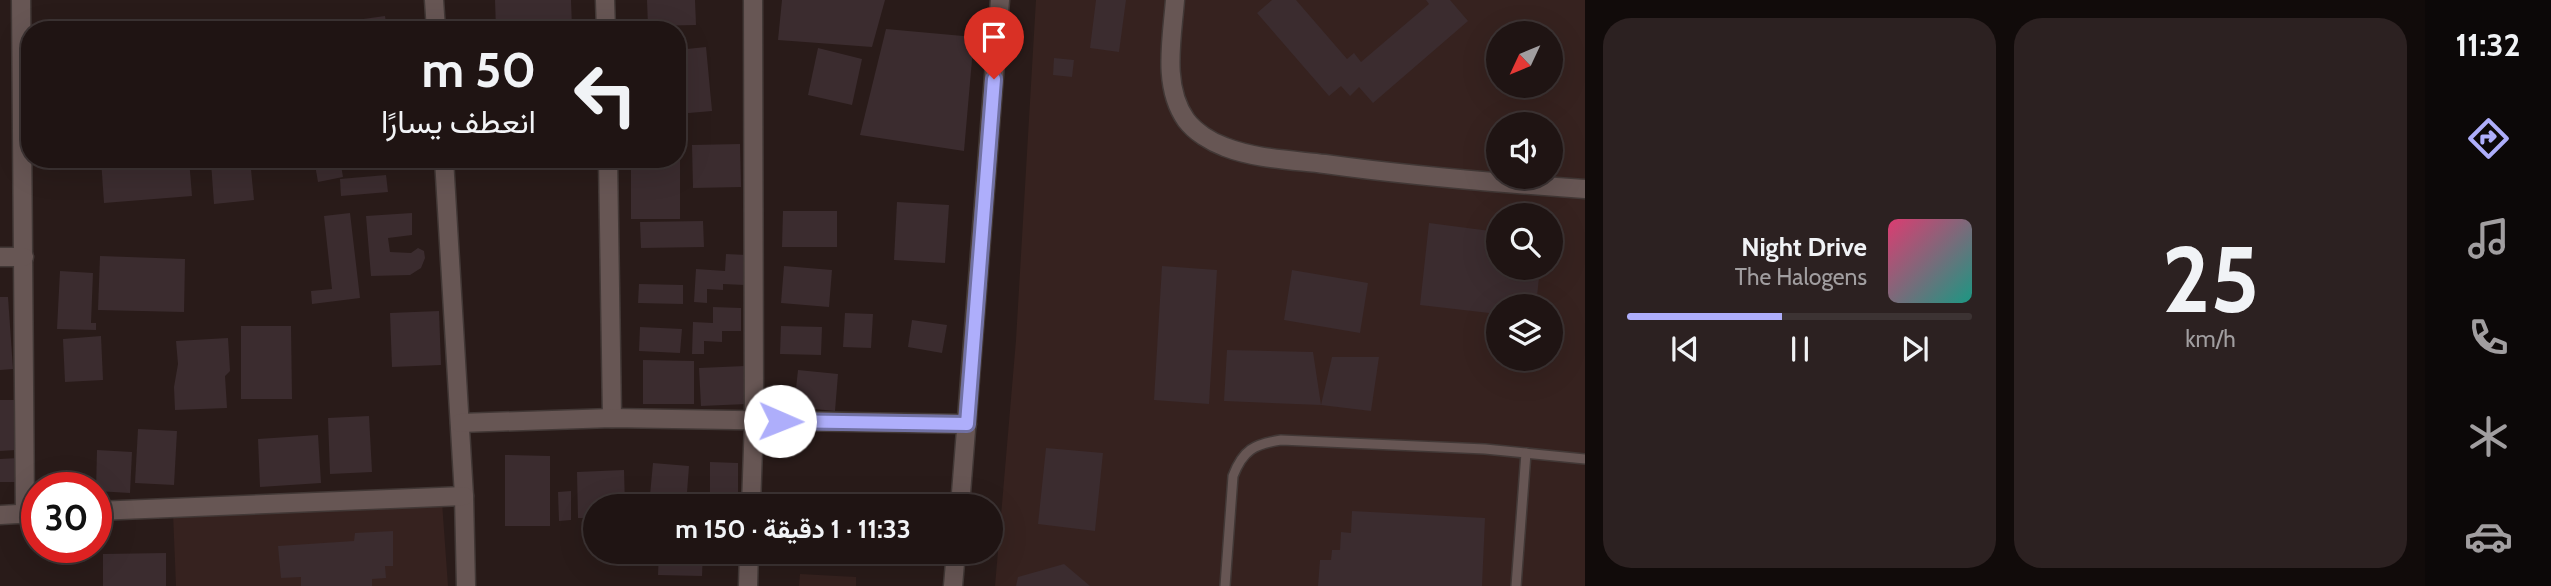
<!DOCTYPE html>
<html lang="ar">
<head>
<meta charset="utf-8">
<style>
  :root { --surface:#1f1413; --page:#2c2121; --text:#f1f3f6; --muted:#a19ea0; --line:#3c3333; --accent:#aeaefb }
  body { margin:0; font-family:Cabin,Vazirmatn,sans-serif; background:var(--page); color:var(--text); direction:rtl; height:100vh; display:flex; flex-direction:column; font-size:26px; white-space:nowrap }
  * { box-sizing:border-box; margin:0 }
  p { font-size:23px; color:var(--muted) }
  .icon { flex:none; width:38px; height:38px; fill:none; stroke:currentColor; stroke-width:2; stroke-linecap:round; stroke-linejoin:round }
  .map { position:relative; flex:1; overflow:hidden; direction:ltr }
  .details { display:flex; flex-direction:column; gap:18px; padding:18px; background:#110b0a; width:840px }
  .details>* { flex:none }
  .banner { position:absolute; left:21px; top:21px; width:665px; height:147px; border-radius:28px; box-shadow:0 7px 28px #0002,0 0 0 2px var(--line); direction:rtl; background:#1f1413; color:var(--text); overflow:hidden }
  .needle { width:46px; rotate:226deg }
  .buttons { position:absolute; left:1486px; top:21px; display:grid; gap:14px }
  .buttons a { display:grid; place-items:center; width:77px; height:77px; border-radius:50%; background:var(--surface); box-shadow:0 7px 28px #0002,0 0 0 2px var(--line); font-size:35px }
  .speed { position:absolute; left:21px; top:472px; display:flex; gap:14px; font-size:35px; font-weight:700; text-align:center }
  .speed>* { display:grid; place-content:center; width:91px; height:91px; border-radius:50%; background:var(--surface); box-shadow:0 7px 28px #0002,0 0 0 2px var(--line); line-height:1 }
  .speed .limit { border:10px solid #d22; background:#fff; color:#111 }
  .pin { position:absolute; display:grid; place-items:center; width:60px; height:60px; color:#fff; margin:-72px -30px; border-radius:50% 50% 50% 0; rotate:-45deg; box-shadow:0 0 7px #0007 }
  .pin .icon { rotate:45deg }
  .me { position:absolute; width:77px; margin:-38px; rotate:91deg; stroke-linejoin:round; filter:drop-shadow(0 0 5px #0008) }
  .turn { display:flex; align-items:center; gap:24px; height:147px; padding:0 35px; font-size:32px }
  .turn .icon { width:91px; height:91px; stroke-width:2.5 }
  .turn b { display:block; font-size:49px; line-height:60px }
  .details .widget { flex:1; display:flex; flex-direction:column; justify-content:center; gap:10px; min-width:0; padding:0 24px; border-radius:28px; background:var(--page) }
  .details .dial { align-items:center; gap:0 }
  .dial b { font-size:91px; line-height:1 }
  .song { display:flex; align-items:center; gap:21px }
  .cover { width:84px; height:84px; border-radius:10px; background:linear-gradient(135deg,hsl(340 70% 55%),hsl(170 70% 35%)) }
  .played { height:7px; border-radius:4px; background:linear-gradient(90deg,var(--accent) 45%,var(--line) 45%) }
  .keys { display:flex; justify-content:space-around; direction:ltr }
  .details .tiles { flex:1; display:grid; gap:18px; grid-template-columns:repeat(2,1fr) }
  .trip { position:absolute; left:583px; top:494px; width:420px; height:70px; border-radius:35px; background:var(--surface); box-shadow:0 7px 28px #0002,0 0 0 2px var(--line); font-weight:700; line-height:70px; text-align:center; direction:rtl }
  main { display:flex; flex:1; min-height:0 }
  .tab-bar { display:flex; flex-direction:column; width:126px; justify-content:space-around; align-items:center; background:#0c0808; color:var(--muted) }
  .tab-bar .icon { width:49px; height:49px }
  .tab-bar .current { color:var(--accent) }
  .tab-bar b { font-size:32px; color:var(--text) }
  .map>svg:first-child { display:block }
</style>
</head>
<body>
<main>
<nav class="tab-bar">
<b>11:32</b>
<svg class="icon current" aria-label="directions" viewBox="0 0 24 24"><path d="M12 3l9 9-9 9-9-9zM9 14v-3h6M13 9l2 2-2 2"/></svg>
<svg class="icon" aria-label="music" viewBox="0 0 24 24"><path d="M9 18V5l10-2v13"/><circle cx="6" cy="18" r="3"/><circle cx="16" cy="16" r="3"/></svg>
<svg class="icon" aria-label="phone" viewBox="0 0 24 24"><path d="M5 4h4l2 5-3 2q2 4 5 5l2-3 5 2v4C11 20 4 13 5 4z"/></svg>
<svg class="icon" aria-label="climate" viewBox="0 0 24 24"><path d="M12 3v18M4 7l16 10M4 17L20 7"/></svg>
<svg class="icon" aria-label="car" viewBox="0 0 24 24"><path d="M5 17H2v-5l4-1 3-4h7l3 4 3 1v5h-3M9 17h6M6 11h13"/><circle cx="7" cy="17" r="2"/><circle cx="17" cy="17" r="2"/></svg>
</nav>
<section class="details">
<div class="tiles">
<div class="widget dial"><b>25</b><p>km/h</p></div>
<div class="widget">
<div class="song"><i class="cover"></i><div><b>Night Drive</b><p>The Halogens</p></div></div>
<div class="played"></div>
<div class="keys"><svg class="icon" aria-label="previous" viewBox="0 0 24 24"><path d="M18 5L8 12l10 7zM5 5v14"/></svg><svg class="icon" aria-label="pause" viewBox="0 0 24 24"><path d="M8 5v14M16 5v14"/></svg><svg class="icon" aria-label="next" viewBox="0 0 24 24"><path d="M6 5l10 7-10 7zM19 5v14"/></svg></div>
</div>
</div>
</section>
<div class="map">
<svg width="1585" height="586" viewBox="0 0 1585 586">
  <rect width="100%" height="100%" fill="#291b19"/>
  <g fill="#36221f" fill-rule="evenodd">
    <path d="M1036,0H1585V586H995L1016,340ZM1498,33H1550V86H1498ZM1498,124H1550V177H1498ZM1498,215H1550V268H1498ZM1498,306H1550V359H1498Z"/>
    <polygon points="442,502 448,586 176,586 173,513"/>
    <polygon points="800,574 856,577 856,586 799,586"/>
  </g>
  <g fill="#3b2c2f">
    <polygon points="495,0 571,0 572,28 496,29"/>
    <polygon points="647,0 695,0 696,25 648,26"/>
    <polygon points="782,0 885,0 872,47 778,40"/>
    <polygon points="1096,0 1126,0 1119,52 1090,48"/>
    <polygon points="1272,0 1296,0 1347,59 1354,53 1361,62 1429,4 1426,0 1450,0 1468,21 1373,103 1359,87 1350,96 1341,86 1329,96 1257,13"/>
    <polygon points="385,16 387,30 343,30 342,22"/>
    <polygon points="136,25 136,30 107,30 106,28"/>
    <polygon points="326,25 327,30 288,30 288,28"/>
    <polygon points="886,29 974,37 964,151 860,135"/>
    <polygon points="706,47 712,111 677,114 677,50"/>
    <polygon points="818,48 862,59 852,105 808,95"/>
    <polygon points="1054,58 1074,60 1072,77 1053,75"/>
    <polygon points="740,144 741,187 693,188 692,145"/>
    <polygon points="677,145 680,145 680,219 631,219 631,159 677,159"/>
    <polygon points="101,159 189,159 192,196 104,203"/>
    <polygon points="250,159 254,200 214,204 211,162"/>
    <polygon points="314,159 340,159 343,177 318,182"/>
    <polygon points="386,175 388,192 341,196 340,179"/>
    <polygon points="897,202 949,205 945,263 894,260"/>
    <polygon points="783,211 837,211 837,247 782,247"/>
    <polygon points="350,213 360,298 312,304 311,291 332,289 324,216"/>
    <polygon points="412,213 412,235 388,238 390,252 411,253 418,248 424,251 425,258 421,268 410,275 371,276 366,216"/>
    <polygon points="703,221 704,247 641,248 640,222"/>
    <polygon points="1429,223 1498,232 1498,268 1540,268 1536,306 1498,306 1498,314 1420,305"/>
    <polygon points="726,254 747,255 745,285 723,284 723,290 707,289 707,303 694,302 696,269 725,271"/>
    <polygon points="100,256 185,259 184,312 98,310"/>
    <polygon points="784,266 832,270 829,307 781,303"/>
    <polygon points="1162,266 1217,270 1209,404 1154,400"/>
    <polygon points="1292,270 1368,283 1360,333 1284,320"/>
    <polygon points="60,271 93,273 91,323 96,323 96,330 57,329"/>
    <polygon points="639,284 683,285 683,304 638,303"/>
    <polygon points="0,297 8,297 13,369 0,370"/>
    <polygon points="713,307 741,308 741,331 722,331 722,342 704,341 704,354 692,354 693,322 713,323"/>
    <polygon points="439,311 441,365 392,367 390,313"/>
    <polygon points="845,313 873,314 871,348 843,347"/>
    <polygon points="912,320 947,325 942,353 908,347"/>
    <polygon points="241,326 291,326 292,399 241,399"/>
    <polygon points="781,326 822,327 821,355 780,354"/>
    <polygon points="640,327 682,329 680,353 639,351"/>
    <polygon points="101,336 103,380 65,382 63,339"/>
    <polygon points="228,338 230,371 225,376 227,408 175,410 174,387 178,364 176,341"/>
    <polygon points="1227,350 1313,352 1321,405 1332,357 1379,357 1371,411 1321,405 1224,401"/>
    <polygon points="643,360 694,361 694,404 643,404"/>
    <polygon points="745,366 747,404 701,406 699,368"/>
    <polygon points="798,370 838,374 835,411 794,407"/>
    <polygon points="0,400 14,400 16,450 0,451"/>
    <polygon points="369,416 372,472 330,474 328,418"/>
    <polygon points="138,429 177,431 174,485 135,483"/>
    <polygon points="318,435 321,483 260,487 258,439"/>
    <polygon points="1046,448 1103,453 1095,531 1038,524"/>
    <polygon points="97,450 132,452 130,493 96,491"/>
    <polygon points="505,455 550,456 550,526 505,526"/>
    <polygon points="19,458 20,482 0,482 0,459"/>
    <polygon points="710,462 738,463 738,506 710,506"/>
    <polygon points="653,463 689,466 686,506 649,506"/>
    <polygon points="624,470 625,506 595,506 595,518 578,518 577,472"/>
    <polygon points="571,491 571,520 559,521 558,492"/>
    <polygon points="1352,511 1485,518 1482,586 1318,586 1320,560 1331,560 1332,550 1340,550 1341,532 1351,533"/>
    <polygon points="393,531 393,566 385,566 386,578 372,579 372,586 301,586 301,577 281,578 278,546 354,541 355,533"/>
    <polygon points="659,551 703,551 702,576 658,575"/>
    <polygon points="166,553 166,586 103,586 103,554"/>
    <polygon points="1064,564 1090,586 1016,586 1018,577"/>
  </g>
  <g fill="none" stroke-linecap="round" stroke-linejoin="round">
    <defs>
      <g id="lane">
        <path d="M1225,586L1233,476C1243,450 1254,444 1281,440L1485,449L1585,459"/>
        <polyline points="1516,586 1526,453"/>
      </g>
      <g id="street">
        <polyline points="21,0 25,514"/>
        <polyline points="434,0 436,30"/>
        <polyline points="605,0 606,30"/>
        <path d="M1175,0C1172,39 1162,86 1186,120C1195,132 1211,142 1225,147C1256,159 1292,160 1325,164C1411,176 1498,183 1585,189"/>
        <polyline points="444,159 464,496 466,586"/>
        <polyline points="608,159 612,418"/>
        <polyline points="0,257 24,257"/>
        <polyline points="460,423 612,418 967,424"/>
        <polyline points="751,506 754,420 753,0"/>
        <polyline points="960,506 1000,0"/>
        <polyline points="96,511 464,496"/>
        <polyline points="0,515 35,513"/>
        <polyline points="748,586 749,551"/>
        <polyline points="953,586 956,551"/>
      </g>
    </defs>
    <use href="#lane" stroke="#423836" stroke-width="12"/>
    <use href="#street" stroke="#423836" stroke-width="21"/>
    <use href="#lane" stroke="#675654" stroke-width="9"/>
    <use href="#street" stroke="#675654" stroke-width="18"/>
  </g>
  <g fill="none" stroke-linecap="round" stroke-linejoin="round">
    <defs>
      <polyline id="route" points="780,421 967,424 994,79"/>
    </defs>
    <use href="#route" stroke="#7171a3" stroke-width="18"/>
    <use href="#route" stroke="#aeaefb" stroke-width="12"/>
  </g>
</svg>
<div class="buttons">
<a><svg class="needle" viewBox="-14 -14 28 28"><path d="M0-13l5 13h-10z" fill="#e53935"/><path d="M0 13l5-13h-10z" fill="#a19ea0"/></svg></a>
<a><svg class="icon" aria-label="sound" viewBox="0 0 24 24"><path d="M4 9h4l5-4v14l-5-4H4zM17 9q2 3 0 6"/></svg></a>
<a><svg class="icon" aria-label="search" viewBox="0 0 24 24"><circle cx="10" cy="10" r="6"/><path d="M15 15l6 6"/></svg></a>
<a><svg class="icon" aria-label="layers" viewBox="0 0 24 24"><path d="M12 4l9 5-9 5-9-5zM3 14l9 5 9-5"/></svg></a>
</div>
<div class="speed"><div class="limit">30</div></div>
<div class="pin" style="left:994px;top:79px;background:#d93025"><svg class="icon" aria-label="arrive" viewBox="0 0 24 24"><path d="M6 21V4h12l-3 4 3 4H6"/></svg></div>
<svg class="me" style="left:780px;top:421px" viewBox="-20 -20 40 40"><circle r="19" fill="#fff"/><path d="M0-13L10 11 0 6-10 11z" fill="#aeaefb"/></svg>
<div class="trip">11:33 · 1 دقيقة · 150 m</div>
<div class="banner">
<div class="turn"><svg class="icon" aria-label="left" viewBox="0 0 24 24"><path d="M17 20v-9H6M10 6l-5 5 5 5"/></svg><div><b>50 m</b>انعطف يسارًا</div></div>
</div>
</div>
</main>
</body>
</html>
